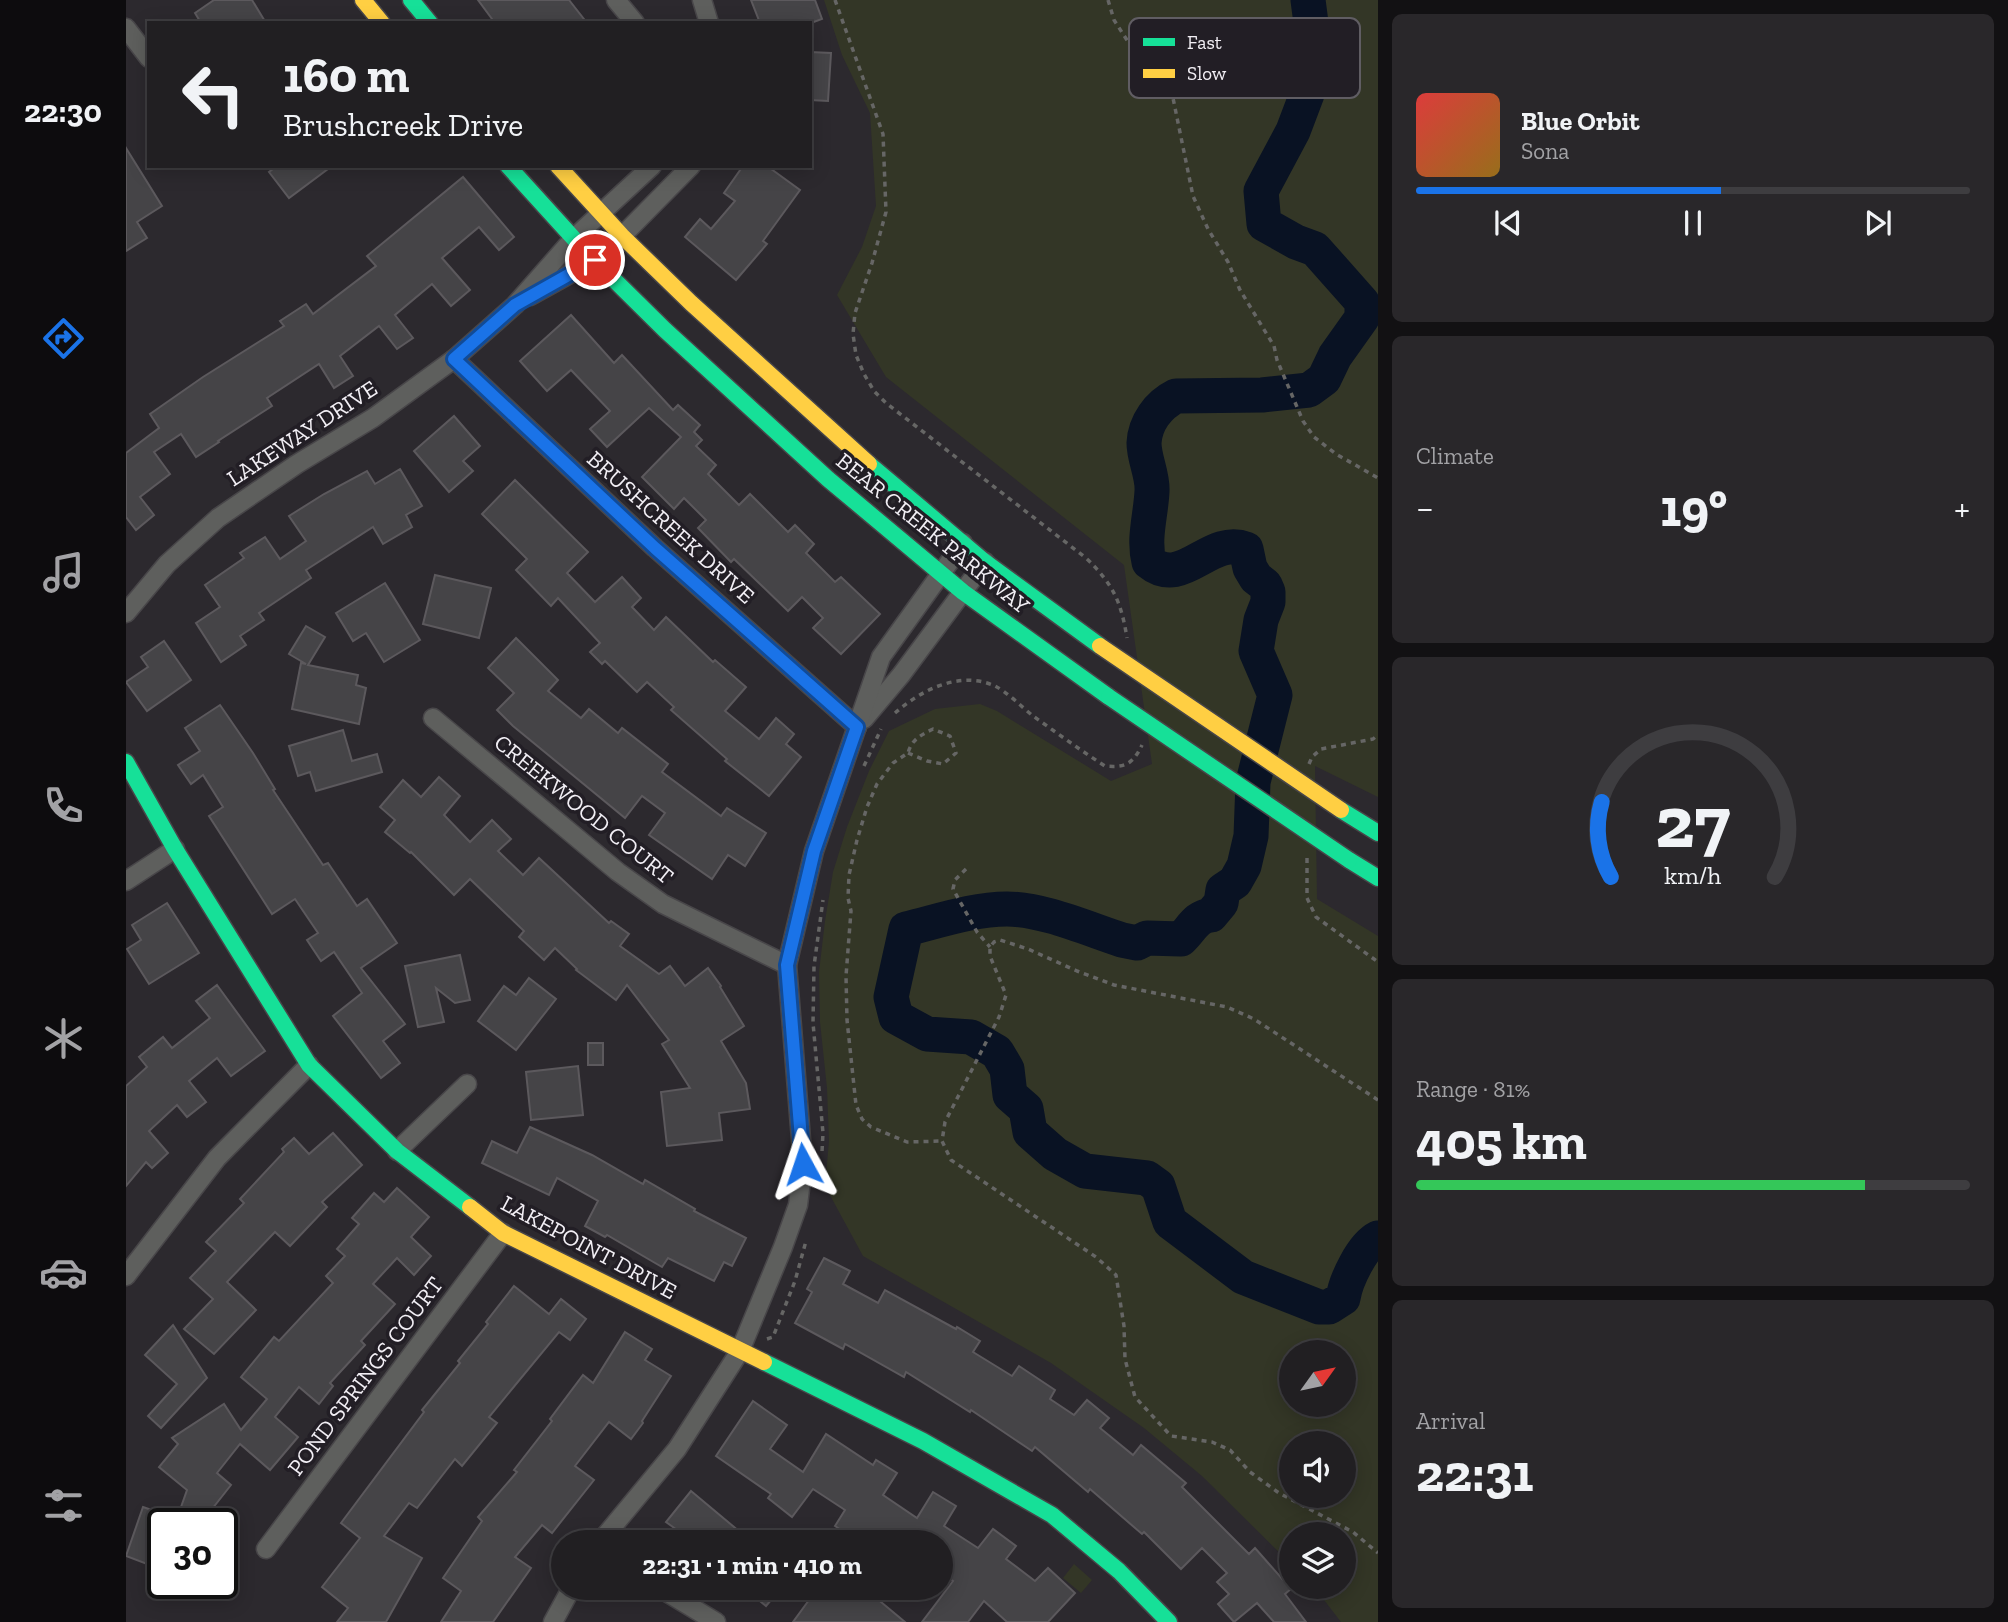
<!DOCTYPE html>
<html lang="en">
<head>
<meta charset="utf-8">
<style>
  :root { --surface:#211f22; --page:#29272a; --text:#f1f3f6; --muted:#a2a2a5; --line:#3e3d40; --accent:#1a73e8 }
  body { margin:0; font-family:"Zilla Slab",serif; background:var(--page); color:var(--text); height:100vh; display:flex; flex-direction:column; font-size:26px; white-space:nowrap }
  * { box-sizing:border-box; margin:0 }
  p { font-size:23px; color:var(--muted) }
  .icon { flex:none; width:38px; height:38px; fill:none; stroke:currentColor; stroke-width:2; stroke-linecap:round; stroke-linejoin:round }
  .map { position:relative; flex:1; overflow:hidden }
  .details { display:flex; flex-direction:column; gap:14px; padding:14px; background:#121113; width:630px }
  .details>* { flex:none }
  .top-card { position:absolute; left:21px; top:21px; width:665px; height:147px; border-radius:0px; box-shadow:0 4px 18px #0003,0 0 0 2px var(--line); background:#211f22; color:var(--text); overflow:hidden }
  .needle { width:46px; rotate:57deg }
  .controls { position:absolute; left:1153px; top:1340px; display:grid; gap:14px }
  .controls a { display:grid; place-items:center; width:77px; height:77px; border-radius:50%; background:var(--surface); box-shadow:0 4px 18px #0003,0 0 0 2px var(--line); font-size:35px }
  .speed { position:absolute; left:21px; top:1508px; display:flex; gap:14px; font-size:35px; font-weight:700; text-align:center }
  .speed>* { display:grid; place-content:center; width:91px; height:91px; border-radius:50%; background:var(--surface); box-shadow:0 4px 18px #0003,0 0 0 2px var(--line); line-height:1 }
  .speed .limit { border:4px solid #111; border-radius:10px; background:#fff; color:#111 }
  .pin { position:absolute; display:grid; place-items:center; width:60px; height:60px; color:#fff; margin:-30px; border:4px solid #fff; border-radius:50%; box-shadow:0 2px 7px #0007 }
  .me { position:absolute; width:77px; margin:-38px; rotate:355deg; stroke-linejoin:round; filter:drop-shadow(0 0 5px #0008) }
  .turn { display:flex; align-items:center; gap:24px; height:147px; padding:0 21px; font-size:32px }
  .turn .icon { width:91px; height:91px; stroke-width:2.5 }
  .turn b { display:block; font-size:49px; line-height:60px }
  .big { font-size:52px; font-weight:700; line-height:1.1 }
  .details .card { flex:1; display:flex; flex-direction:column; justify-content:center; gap:10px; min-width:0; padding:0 24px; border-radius:10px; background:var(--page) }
  .details .dial { align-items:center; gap:0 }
  .dial svg { height:182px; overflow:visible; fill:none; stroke:var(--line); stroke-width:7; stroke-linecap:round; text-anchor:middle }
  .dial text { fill:var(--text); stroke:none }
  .song { display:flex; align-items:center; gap:21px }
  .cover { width:84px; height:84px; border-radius:10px; background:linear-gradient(135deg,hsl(0 70% 55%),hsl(40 70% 35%)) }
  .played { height:7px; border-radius:4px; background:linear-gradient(90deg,var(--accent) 55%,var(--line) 55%) }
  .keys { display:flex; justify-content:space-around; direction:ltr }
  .heat { display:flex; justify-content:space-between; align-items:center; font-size:38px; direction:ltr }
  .charge { height:10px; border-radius:5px; background:linear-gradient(90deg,#34c759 81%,var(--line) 0) }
  .trip { position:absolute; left:425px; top:1530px; width:402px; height:70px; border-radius:35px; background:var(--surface); box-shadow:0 4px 18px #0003,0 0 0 2px var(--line); font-weight:700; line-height:70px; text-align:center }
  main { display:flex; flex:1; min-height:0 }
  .tab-bar { display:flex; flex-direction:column; width:126px; justify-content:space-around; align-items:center; background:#0d0c0e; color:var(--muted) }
  .tab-bar .icon { width:49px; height:49px }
  .tab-bar .active { color:var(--accent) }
  .tab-bar b { font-size:32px; color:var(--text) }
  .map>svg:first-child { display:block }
</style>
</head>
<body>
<main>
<nav class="tab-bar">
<b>22:30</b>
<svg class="icon active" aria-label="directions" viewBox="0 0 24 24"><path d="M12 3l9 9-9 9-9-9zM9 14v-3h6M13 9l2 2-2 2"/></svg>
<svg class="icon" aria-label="music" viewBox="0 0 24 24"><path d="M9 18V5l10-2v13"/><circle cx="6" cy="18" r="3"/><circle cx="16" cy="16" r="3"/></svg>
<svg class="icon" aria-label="phone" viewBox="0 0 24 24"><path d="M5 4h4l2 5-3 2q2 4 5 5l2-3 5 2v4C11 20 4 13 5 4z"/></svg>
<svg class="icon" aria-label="climate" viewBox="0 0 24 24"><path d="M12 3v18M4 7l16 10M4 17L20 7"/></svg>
<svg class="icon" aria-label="car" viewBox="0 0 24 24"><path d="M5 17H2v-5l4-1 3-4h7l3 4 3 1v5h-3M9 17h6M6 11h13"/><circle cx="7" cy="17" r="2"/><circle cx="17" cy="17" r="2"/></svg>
<svg class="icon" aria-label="filters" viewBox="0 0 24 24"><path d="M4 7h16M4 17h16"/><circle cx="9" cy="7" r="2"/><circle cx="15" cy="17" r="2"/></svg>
</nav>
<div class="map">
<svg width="1252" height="1622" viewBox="0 0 1252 1622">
  <rect width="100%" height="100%" fill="#2c292e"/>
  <g fill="#333626" fill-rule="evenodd">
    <path d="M698,0H1252V797L1189,766L1191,899L1252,936V1622H1215L1188,1587H1218V1535H1166L1165,1564L1076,1476L1018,1428L925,1363L737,1256L699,1186L703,1141L701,1088L694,1022L693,972L699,921L707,872L721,827L743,771L763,731L809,709L854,704L871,711L985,781L1026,764L998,565L760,377L711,295L736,247L750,206L744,113L716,55ZM1166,1353H1218V1405H1166ZM1166,1444H1218V1496H1166Z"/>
    <polygon points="948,1564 966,1580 955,1593 937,1578"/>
  </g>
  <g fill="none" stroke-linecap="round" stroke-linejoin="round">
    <path stroke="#091223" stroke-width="35" d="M1182,0L1188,46L1181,94L1167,131L1135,191L1138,224L1170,242L1189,249L1236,302V318L1209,356L1198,379L1183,390L1136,395L1050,396C1032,405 1019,423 1018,443C1018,459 1027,475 1026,491C1025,515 1017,538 1023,562C1057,590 1083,535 1120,549L1124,568L1130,578L1139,585L1142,592V602L1135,620L1130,651L1149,695L1127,782L1125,836L1118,866L1109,882L1097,890L1095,903L1085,915C1069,917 1066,929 1055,939L1021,938L1011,943L996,940C962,929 917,909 881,909C847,909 813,921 780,929L765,997L770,1017L801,1034L845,1037L871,1052L881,1069L884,1095L900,1109L904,1132L929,1154L959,1171L1021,1178L1032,1186L1044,1222L1117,1277L1193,1307H1203L1217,1298C1220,1280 1236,1246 1252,1238"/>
  </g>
  <g fill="#454447" stroke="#5c595d" stroke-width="2">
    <polygon points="88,0 126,0 140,23 75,23 69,13"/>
    <polygon points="352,0 443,0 461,23 369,23"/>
    <polygon points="625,0 689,0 696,19 685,23 634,23"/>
    <polygon points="684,52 705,53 702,101 684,100"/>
    <polygon points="0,148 36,206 11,222 21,238 0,251"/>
    <polygon points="151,166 206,166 163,198 143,172"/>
    <polygon points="617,166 641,166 674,190 637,241 641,244 610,280 559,237 574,219 585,229 609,201 598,193"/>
    <polygon points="337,177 388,237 373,250 353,227 316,258 344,290 325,306 306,284 269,315 287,338 271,349 253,326 214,356 227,376 208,388 193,364 141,398 146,406 92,441 93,442 70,457 55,434 28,452 44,474 14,497 28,515 10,530 0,517 0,453 33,428 24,414 77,377 158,326 154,321 180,304 187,314 250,266 241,256"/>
    <polygon points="445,315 488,363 496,355 547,410 552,405 574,425 568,432 576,440 570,446 590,465 582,474 613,505 624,494 662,532 669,525 688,544 680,553 709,582 715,577 754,614 715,654 687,628 697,618 676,597 662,611 608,559 605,562 572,528 580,520 558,498 548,509 516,477 555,437 523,408 481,447 464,429 484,411 445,370 421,391 394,361"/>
    <polygon points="328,416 354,446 337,461 347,471 323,492 288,451"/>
    <polygon points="274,469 296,506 280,515 286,527 257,544 247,527 180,570 185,578 133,613 138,620 114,636 120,645 95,662 70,623 94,607 79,585 118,558 114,553 139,537 154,559 180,541 163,516 198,494 241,471 249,484"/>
    <polygon points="389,480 462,552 441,573 469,602 496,577 515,598 506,607 528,630 540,617 587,662 589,660 620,687 599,711 633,739 650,718 668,734 660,744 675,757 643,796 599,761 601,759 545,710 548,707 521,682 511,692 479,661 476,664 464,652 474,643 432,598 425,606 390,570 401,559 356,514"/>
    <polygon points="309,575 365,588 353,638 297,624"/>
    <polygon points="259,583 294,640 258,662 240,633 227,641 210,613"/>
    <polygon points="180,626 199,637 182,665 232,675 230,685 240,688 233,724 166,709 175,663 180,664 163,654"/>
    <polygon points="390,638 432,680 422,691 455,718 463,709 492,733 496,728 542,764 536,772 595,816 601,808 640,833 619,866 602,855 586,879 523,835 539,813 516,796 499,818 387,726 371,710 388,693 362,668"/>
    <polygon points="38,641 65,680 21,711 0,682 22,667 15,657"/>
    <polygon points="94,705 127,753 149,789 147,790 197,865 202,863 231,906 241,899 271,943 235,968 279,1024 257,1041 274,1063 255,1078 207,1016 236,993 208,952 195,961 181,940 192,933 169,899 146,914 83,816 97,807 77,775 65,784 52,765 74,751 59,728"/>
    <polygon points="217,730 226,761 251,754 256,772 190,791 184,772 172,776 163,746"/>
    <polygon points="313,777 334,796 318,815 344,842 366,820 385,839 372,851 397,875 413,858 483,923 485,921 503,934 494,946 533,974 544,966 559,986 582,968 595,986 594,987 618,1026 595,1041 620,1083 624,1109 593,1113 596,1140 541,1146 535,1092 564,1088 536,1044 543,1040 501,985 490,1000 450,970 451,969 429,948 418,960 393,937 398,931 344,879 328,895 285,852 284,853 259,832 269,820 254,807 277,780 295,797"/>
    <polygon points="41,903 73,953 23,984 1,949 15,940 6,925"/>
    <polygon points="334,955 344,1000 329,1003 310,988 318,1022 292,1027 279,966"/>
    <polygon points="403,978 430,999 390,1050 352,1021 378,986 390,995"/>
    <polygon points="91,985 139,1051 105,1076 91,1058 63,1081 80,1102 61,1117 51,1105 23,1131 42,1153 26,1168 20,1162 0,1186 0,1086 21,1067 13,1057 37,1037 46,1048 84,1018 70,1001"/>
    <rect x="462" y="1043" width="15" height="22"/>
    <polygon points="452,1066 457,1115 405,1120 400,1072"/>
    <polygon points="404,1127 466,1155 517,1184 519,1180 569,1209 568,1211 620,1238 606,1266 598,1262 588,1281 542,1258 536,1267 481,1235 479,1237 459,1226 472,1201 431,1178 423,1195 356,1163 366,1141 391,1153"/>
    <polygon points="207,1133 236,1165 196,1202 201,1207 164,1246 149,1232 101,1282 130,1310 88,1354 58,1329 87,1299 64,1278 90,1251 80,1242 118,1203 114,1199 158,1152 156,1149 168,1138 183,1154"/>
    <polygon points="271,1188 303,1217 285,1237 305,1256 288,1275 271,1258 247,1284 269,1304 235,1341 239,1345 204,1383 207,1386 193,1404 173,1387 149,1417 172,1437 144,1470 114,1444 91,1473 105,1485 79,1518 77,1524 49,1524 61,1490 33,1467 52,1444 46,1438 98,1404 115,1430 141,1399 115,1377 148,1337 153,1341 207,1283 200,1276 219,1256 211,1249 233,1224 226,1218 248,1193 258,1202"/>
    <polygon points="698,1258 724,1271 717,1284 752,1303 759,1290 830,1329 831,1327 854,1341 847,1352 886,1376 893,1366 929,1390 924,1399 948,1415 961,1400 983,1418 974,1428 1007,1455 1015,1445 1060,1483 1056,1487 1123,1554 1129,1548 1165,1589 1159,1594 1180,1622 1148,1622 1131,1603 1108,1622 1092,1604 1103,1594 1091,1582 1101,1573 1076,1548 1055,1569 1018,1532 1016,1534 964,1489 962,1492 909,1447 906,1451 845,1410 844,1412 780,1372 778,1377 719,1344 717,1349 669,1323 686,1292 681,1289"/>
    <polygon points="388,1286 423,1314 435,1299 460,1319 444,1340 433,1332 363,1417 371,1423 336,1466 329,1459 291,1508 283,1503 258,1536 296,1558 260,1622 211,1622 222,1608 196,1587 234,1538 215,1523 298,1412 296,1410 334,1363 332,1361 362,1324 360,1322"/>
    <polygon points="47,1325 81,1378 35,1428 22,1416 51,1384 19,1355"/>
    <polygon points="499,1332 526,1349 519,1360 545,1376 516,1421 517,1423 505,1439 483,1422 449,1466 468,1480 426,1533 416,1525 389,1557 405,1568 367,1622 315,1622 335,1591 317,1578 356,1521 352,1517 391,1472 388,1470 426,1421 424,1419 457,1375 467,1383"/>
    <polygon points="627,1401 661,1425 644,1449 677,1472 700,1434 747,1465 750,1460 771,1473 757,1495 791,1518 807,1492 830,1506 818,1526 852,1548 867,1529 890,1546 880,1559 909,1581 922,1568 949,1593 922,1622 881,1622 858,1601 842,1622 796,1622 827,1581 816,1574 816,1542 734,1542 709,1526 719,1510 687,1489 666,1517 642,1498 645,1494 590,1456"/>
    <polygon points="565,1491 626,1542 542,1542 551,1530 540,1522"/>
    <polygon points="17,1507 37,1514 37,1570 0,1556"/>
    <polygon points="617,1587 656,1587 640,1606"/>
    <polygon points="667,1587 737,1587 779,1622 667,1622 683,1600"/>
  </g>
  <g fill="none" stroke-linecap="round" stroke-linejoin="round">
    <defs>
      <g id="street">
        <polyline points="490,0 509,23"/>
        <polyline points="576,0 583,23"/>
        <polyline points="0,28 23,58"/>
        <polyline points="404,296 469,260 496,236 565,166"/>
        <polyline points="328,359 529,548 731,727"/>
        <polyline points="0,613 41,564 92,518 171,464 247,418 328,359 389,305 448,238 526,166"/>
        <polyline points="307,718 492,872 537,904 661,965"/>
        <polyline points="738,719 775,675 859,562"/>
        <polyline points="0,881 49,849"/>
        <polyline points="271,1151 341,1084"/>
        <polyline points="0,1276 91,1158 183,1065"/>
        <polyline points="474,1542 551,1449 614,1351 657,1247 672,1205 677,1164 661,965 688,851 755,657 837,543"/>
        <polyline points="140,1549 377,1233"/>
        <polyline points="532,1587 590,1622"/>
        <polyline points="427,1622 446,1587"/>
      </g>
      <g id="fast">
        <polyline points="285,0 304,23"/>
        <polyline points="382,166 460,252 539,330 702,479 837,592 983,697"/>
        <polyline points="743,464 859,562 974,646"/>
        <polyline points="0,762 49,849 183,1065 271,1151 344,1207"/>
        <polyline points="1215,810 1252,833"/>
        <polyline points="1223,860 1252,878"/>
        <polyline points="638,1362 797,1441 926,1515 993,1571 1043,1622"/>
      </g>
      <g id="slow">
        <polyline points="237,0 256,23"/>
        <polyline points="432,166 496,236 565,303 743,464"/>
        <polyline points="344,1207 377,1233 638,1362"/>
      </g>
    </defs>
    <use href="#street" stroke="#484649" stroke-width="21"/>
    <use href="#fast" stroke="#484649" stroke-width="19"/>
    <use href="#slow" stroke="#484649" stroke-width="19"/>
    <g stroke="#666665" stroke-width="3.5" stroke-dasharray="5 5" stroke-linecap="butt">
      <path d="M709,0L757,134L760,212L746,263L729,313L727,334L730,355L738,374L748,391L760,403L960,558C987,584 995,601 1001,638"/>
      <polyline points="982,0 988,20 1008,51 1035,81 1047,98 1067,196 1082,229 1102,262 1114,290 1148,346 1151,360 1177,421 1188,437 1210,454 1252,478"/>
      <path d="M769,713C795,690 834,670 869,686C881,692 896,707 907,716C931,733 954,750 979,766C999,768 1007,764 1016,745"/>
      <path d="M782,753L801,761L817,764L830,753L824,736L807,729C795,735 786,739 782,753L767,763L751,784L741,807L731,840L723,875L722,898L725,911L720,976L721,1020L730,1105L736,1119L745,1127L781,1142L816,1141"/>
      <polyline points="1183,764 1186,757 1195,749 1247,739 1252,735"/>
      <polyline points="738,766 755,729"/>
      <polyline points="1181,858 1181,898 1190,917 1252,962"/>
      <polyline points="840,869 829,880 827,889 851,932 864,947"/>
      <polyline points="1252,1100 1128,1019 1101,1007 988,985 951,971 902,949 874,940 868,942 864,947 864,956 880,995 873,1017 819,1122 816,1141 825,1160 970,1257 990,1275 998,1326 999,1359 1009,1397 1045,1436 1086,1442 1104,1450 1124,1472 1153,1493 1227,1532 1252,1553"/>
      <polyline points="696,1151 697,1133 687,1023 688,966 697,900"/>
      <polyline points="641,1339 647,1337 669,1281 680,1241"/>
    </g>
    <use href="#street" stroke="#5e5f5d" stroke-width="18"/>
    <use href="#fast" stroke="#16e098" stroke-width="16"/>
    <use href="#slow" stroke="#ffcf43" stroke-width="16"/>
    <defs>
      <polyline id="fast-bridge" points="983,697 1223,860"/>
      <polyline id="slow-bridge" points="974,646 1215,810"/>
    </defs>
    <use href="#fast-bridge" stroke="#484649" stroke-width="19" stroke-linecap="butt"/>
    <use href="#slow-bridge" stroke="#484649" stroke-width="19" stroke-linecap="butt"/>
    <use href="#fast-bridge" stroke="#16e098" stroke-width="16"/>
    <use href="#slow-bridge" stroke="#ffcf43" stroke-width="16"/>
  </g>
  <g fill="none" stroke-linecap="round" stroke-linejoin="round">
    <defs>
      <polyline id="route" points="469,260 389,305 328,359 529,548 731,727 688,851 661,965 677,1164"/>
    </defs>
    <use href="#route" stroke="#114b97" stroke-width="18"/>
    <use href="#route" stroke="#1a73e8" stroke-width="12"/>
  </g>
  <g text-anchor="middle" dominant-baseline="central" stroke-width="7" stroke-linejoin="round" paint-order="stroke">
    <g font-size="23" fill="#f2eff5" stroke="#221e25">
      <text transform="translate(176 433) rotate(-33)">LAKEWAY DRIVE</text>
      <text transform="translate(545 527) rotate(42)">BRUSHCREEK DRIVE</text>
      <text transform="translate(807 533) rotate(39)">BEAR CREEK PARKWAY</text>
      <text transform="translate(458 809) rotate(39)">CREEKWOOD COURT</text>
      <text transform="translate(463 1247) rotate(28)">LAKEPOINT DRIVE</text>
      <text transform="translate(239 1376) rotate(-53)">POND SPRINGS COURT</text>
    </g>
  </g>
  <rect x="1003" y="18" width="231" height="80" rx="10" fill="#221e25" stroke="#605d63" stroke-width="2"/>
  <rect x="1017" y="38" width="32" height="8" fill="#16e098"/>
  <rect x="1017" y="69" width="32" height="9" fill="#ffcf43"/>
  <g font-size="19" fill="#f2eff5">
    <text x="1061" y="49">Fast</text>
    <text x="1061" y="80">Slow</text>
  </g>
</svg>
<div class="controls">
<a><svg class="needle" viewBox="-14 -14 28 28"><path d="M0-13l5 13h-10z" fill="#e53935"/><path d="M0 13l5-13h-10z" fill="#a2a2a5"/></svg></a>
<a><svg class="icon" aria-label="sound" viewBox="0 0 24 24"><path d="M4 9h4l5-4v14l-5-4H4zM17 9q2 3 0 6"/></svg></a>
<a><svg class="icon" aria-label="layers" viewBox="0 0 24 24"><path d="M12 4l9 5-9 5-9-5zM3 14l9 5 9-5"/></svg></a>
</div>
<div class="speed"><div class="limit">30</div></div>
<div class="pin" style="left:469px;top:260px;background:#d93025"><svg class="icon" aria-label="arrive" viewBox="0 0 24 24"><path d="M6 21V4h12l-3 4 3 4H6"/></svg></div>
<svg class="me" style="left:677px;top:1164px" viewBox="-20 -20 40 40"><path d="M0-17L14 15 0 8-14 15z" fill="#1a73e8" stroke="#fff" stroke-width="4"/></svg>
<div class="trip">22:31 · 1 min · 410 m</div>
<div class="top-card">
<div class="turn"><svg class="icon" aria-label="left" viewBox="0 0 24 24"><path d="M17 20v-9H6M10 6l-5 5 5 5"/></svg><div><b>160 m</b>Brushcreek Drive</div></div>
</div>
</div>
<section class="details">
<div class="card">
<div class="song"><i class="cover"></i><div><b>Blue Orbit</b><p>Sona</p></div></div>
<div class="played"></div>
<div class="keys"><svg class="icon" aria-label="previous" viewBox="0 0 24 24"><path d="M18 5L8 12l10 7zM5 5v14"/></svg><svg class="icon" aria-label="pause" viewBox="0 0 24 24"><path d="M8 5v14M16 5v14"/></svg><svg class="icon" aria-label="next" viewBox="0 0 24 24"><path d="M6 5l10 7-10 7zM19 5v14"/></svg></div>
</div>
<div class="card"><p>Climate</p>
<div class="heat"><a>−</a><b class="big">19°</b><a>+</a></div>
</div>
<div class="card dial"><svg viewBox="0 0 100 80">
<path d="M14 69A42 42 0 1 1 86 69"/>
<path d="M14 69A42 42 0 0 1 10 36" stroke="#1a73e8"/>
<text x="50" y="56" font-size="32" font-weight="700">27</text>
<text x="50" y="72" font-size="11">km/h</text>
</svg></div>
<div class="card"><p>Range · 81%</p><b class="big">405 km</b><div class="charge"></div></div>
<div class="card"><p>Arrival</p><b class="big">22:31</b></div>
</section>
</main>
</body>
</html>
